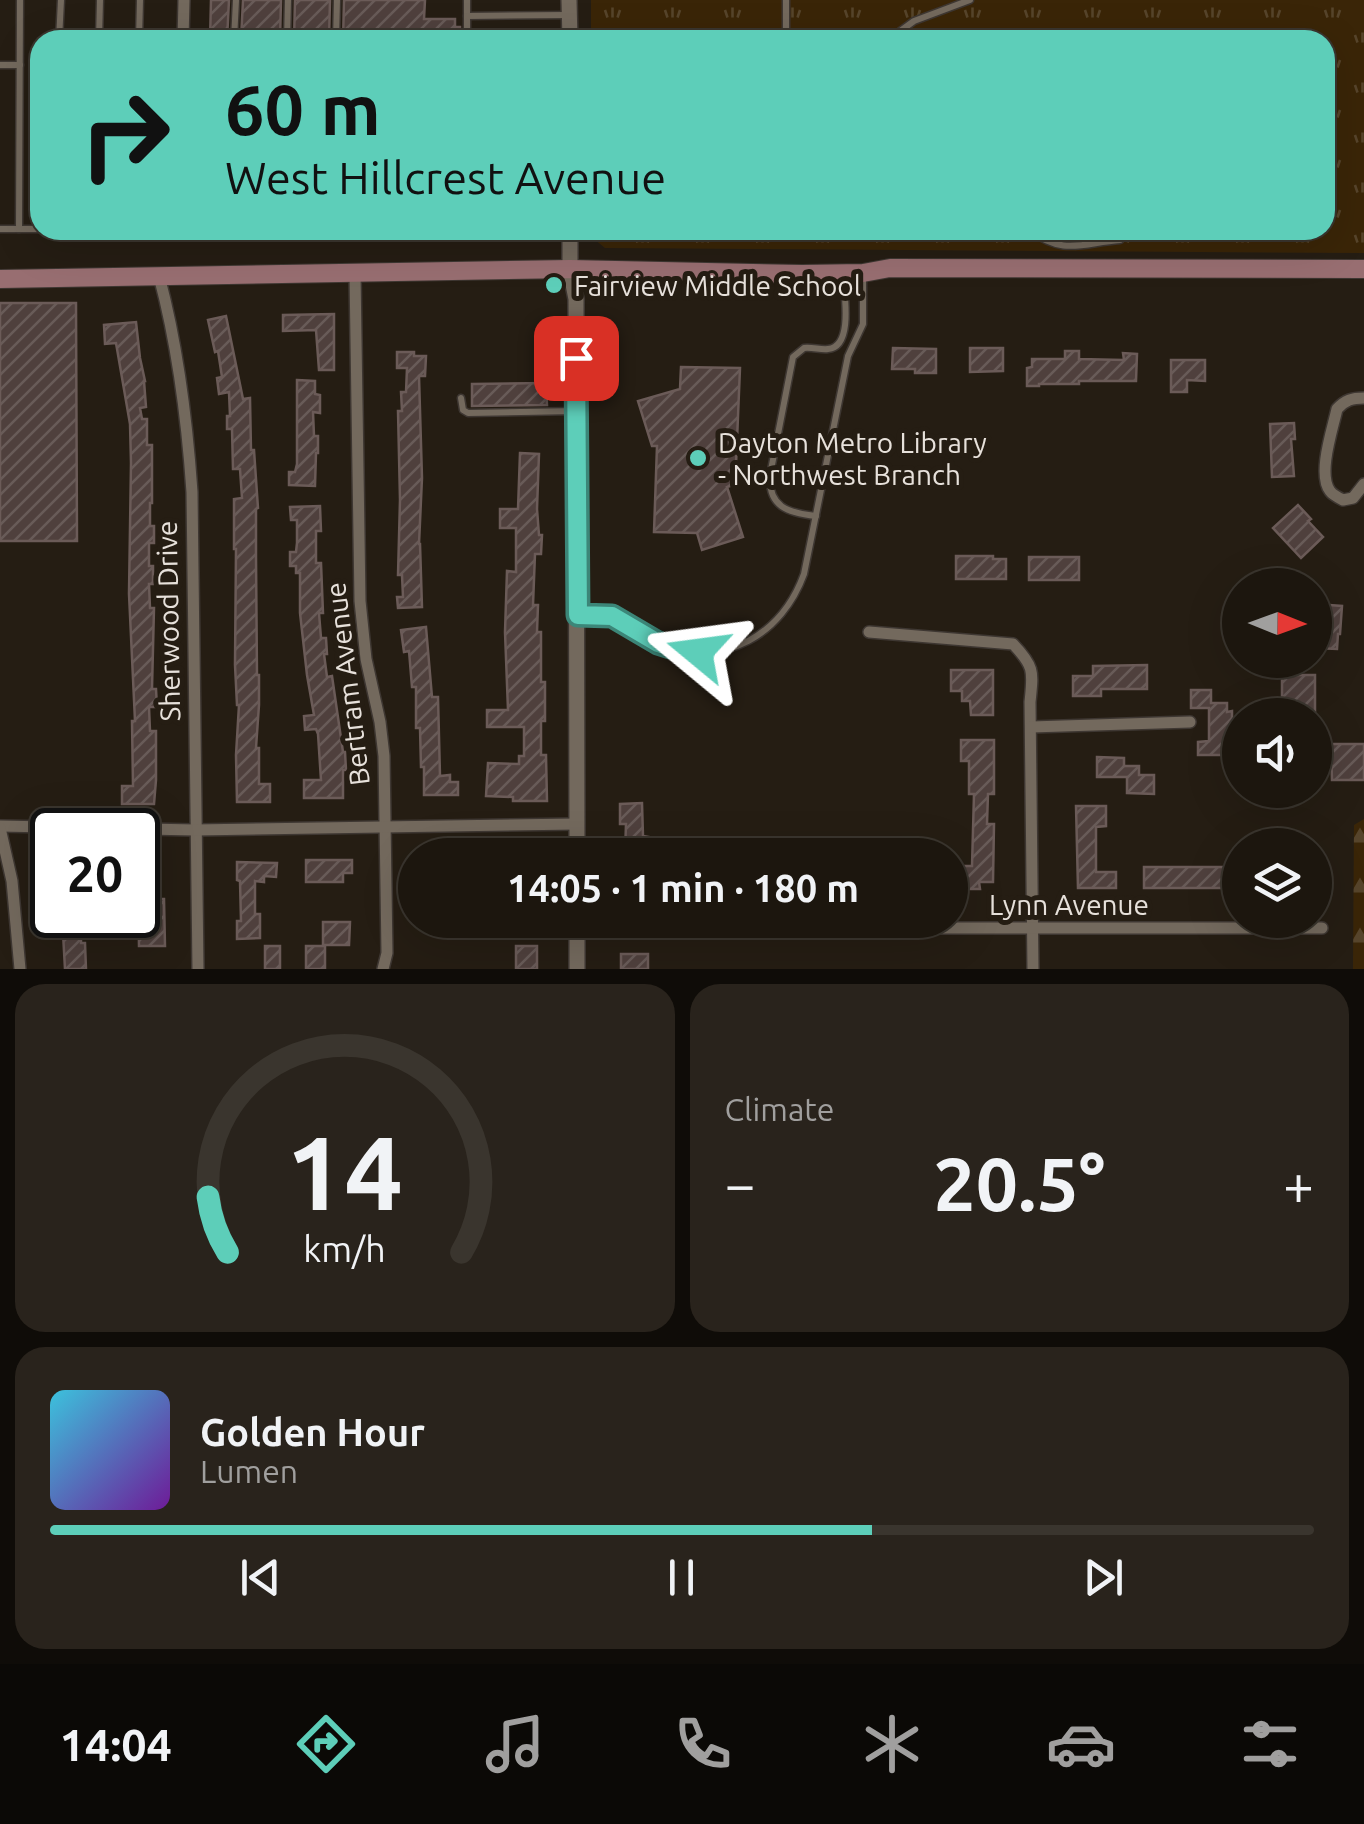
<!DOCTYPE html>
<html lang="en">
<head>
<meta charset="utf-8">
<style>
  :root { --surface:#1c160e; --page:#29231c; --text:#f1f3f6; --muted:#a09f9e; --line:#3a352e; --accent:#5dceb9 }
  body { margin:0; font-family:Ubuntu,sans-serif; background:var(--page); color:var(--text); height:100vh; display:flex; flex-direction:column; font-size:38px; white-space:nowrap }
  * { box-sizing:border-box; margin:0 }
  p { font-size:32px; color:var(--muted) }
  .icon { flex:none; width:55px; height:55px; fill:none; stroke:currentColor; stroke-width:2; stroke-linecap:round; stroke-linejoin:round }
  .map { position:relative; height:969px; overflow:hidden }
  .sheet { display:flex; flex-direction:column; gap:15px; padding:15px; background:#0f0c08; flex:1 }
  .sheet>* { flex:none }
  .top-card { position:absolute; left:30px; top:30px; width:1305px; height:210px; border-radius:30px; box-shadow:0 10px 40px #0002,0 0 0 2px var(--line); background:#5dceb9; color:#111; overflow:hidden }
  .needle { width:65px; rotate:91deg }
  .buttons { position:absolute; left:1222px; top:568px; display:grid; gap:20px }
  .buttons a { display:grid; place-items:center; width:110px; height:110px; border-radius:50%; background:var(--surface); box-shadow:0 10px 40px #0002,0 0 0 2px var(--line); font-size:50px }
  .speed { position:absolute; left:30px; top:808px; display:flex; gap:20px; font-size:50px; font-weight:700; text-align:center }
  .speed>* { display:grid; place-content:center; width:130px; height:130px; border-radius:50%; background:var(--surface); box-shadow:0 10px 40px #0002,0 0 0 2px var(--line); line-height:1 }
  .speed .limit { border:5px solid #111; border-radius:15px; background:#fff; color:#111 }
  .pin { position:absolute; display:grid; place-items:center; width:85px; height:85px; color:#fff; margin:-42px; border-radius:20px; box-shadow:0 5px 15px #0006 }
  .me { position:absolute; width:110px; margin:-55px; rotate:286deg; stroke-linejoin:round; filter:drop-shadow(0 0 8px #0008) }
  .turn { display:flex; align-items:center; gap:35px; height:210px; padding:0 30px; font-size:45px }
  .turn .icon { width:130px; height:130px; stroke-width:2.5 }
  .turn b { display:block; font-size:70px; line-height:85px }
  .big { font-size:75px; font-weight:700; line-height:1.1 }
  .sheet .widget { flex:1; display:flex; flex-direction:column; justify-content:center; gap:15px; min-width:0; padding:0 35px; border-radius:30px; background:var(--page) }
  .sheet .dial { align-items:center; gap:0 }
  .dial svg { height:260px; overflow:visible; fill:none; stroke:var(--line); stroke-width:7; stroke-linecap:round; text-anchor:middle }
  .dial text { fill:var(--text); stroke:none }
  .song { display:flex; align-items:center; gap:30px }
  .cover { width:120px; height:120px; border-radius:15px; background:linear-gradient(135deg,hsl(190 70% 55%),hsl(280 70% 35%)) }
  .played { height:10px; border-radius:5px; background:linear-gradient(90deg,var(--accent) 65%,var(--line) 65%) }
  .keys { display:flex; justify-content:space-around; direction:ltr }
  .heat { display:flex; justify-content:space-between; align-items:center; font-size:55px; direction:ltr }
  .sheet .tiles { flex:1; display:grid; gap:15px; grid-template-columns:1fr 1fr }
  .widget:last-child { grid-column:span 2 }
  .trip { position:absolute; left:398px; top:838px; width:570px; height:100px; border-radius:50px; background:var(--surface); box-shadow:0 10px 40px #0002,0 0 0 2px var(--line); font-weight:700; line-height:100px; text-align:center }
  .tabs { display:flex; height:160px; justify-content:space-around; align-items:center; background:#0b0906; color:var(--muted) }
  .tabs .icon { width:70px; height:70px }
  .tabs .active { color:var(--accent) }
  .tabs b { font-size:45px; color:var(--text) }
  .map>svg:first-child { display:block }
</style>
</head>
<body>
<div class="map">
<svg width="1364" height="969" viewBox="0 0 1364 969">
  <defs>
    <pattern id="grass-tufts" width="24" height="20" patternUnits="userSpaceOnUse" patternTransform="scale(2.5)"><rect width="24" height="20" fill="#3a2507"/><path d="M3 7l-1-3M5 7V3M7 7l1-3M15 17l-1-3M17 17v-4M19 17l1-3" fill="none" stroke="#56442b"/></pattern>
    <pattern id="forest-firs" width="22" height="20" patternUnits="userSpaceOnUse" patternTransform="scale(2.5)"><rect width="22" height="20" fill="#3a2507"/><path d="M5 1l3.5 6h-7zM16 11l3.5 6h-7z" fill="#56442b"/></pattern>
    <pattern id="sand-dots" width="8" height="8" patternUnits="userSpaceOnUse" patternTransform="scale(2.5)"><rect width="8" height="8" fill="#2e2504"/><path d="M2 2h.1M6 6h.1" fill="none" stroke="#4c4428" stroke-width="1.8" stroke-linecap="round"/></pattern>
    <pattern id="building-hatch" width="6" height="6" patternUnits="userSpaceOnUse" patternTransform="scale(2.5)"><rect width="6" height="6" fill="#4f403d"/><path d="M-1 1l2-2M0 6l6-6M5 7l2-2" fill="none" stroke="#685b58"/></pattern>
  </defs>
  <rect width="100%" height="100%" fill="#251d13"/>
  <polygon fill="url(#grass-tufts)" points="591,0 1364,0 1364,253 605,248 593,238 593,230 1325,230 1325,40 591,40"/>
  <polygon fill="url(#forest-firs)" points="1364,819 1364,969 1353,969 1354,825"/>
  <path fill="url(#sand-dots)" d="M1088,230H1113V234C1103,240 1077,244 1066,242L1068,234Z"/>
  <g fill="url(#building-hatch)" stroke="#6b5b58" stroke-width="2.5">
    <polygon points="211,0 229,0 227,40 210,40"/>
    <polygon points="243,0 281,0 280,40 241,40"/>
    <polygon points="295,0 330,0 329,40 294,40"/>
    <polygon points="344,0 425,0 424,19 455,19 455,27 460,27 460,40 343,40"/>
    <polygon points="0,303 76,303 77,541 0,541"/>
    <polygon points="334,314 334,370 319,370 316,330 283,331 283,315"/>
    <polygon points="226,316 243,399 250,398 251,450 254,450 258,508 256,509 256,557 257,675 259,675 259,705 256,748 259,748 259,784 270,784 270,802 237,802 236,755 239,705 237,705 235,665 236,549 234,549 234,499 242,498 240,469 233,469 232,429 227,429 227,416 230,416 229,392 219,394 217,378 222,377 218,351 215,352 208,320"/>
    <polygon points="136,322 140,358 145,381 144,381 146,407 140,408 142,419 147,419 147,445 152,445 152,503 150,503 150,526 154,526 154,543 149,543 149,566 153,566 153,584 149,584 150,608 154,608 152,689 156,689 157,707 149,707 150,731 156,731 156,780 154,804 122,804 122,786 133,786 132,721 135,721 129,594 131,463 130,424 116,343 105,344 104,325"/>
    <polygon points="893,348 936,349 936,373 915,373 915,369 892,369"/>
    <polygon points="970,348 1003,348 1003,371 970,372"/>
    <polygon points="1065,351 1079,351 1079,359 1124,360 1123,353 1137,354 1136,381 1079,381 1079,384 1039,384 1039,386 1027,386 1027,368 1032,367 1032,359 1065,359"/>
    <polygon points="397,352 414,352 414,356 426,356 425,376 419,376 422,478 419,544 420,544 422,607 398,608 397,597 403,597 402,575 398,575 400,500 398,411 402,411 401,392 406,392 407,368 397,368"/>
    <polygon points="1171,360 1205,360 1205,381 1187,380 1187,392 1171,392"/>
    <polygon points="681,367 740,368 736,465 741,465 746,481 727,487 743,537 702,550 697,533 654,532 657,446 652,446 638,401 680,389"/>
    <polygon points="297,380 315,381 315,394 320,395 320,413 313,412 314,436 318,436 318,453 316,453 315,486 289,485 289,472 295,472 297,464"/>
    <polygon points="546,383 547,405 472,406 472,384"/>
    <polygon points="1294,423 1295,439 1291,439 1294,476 1272,477 1270,424"/>
    <polygon points="520,453 539,454 537,509 539,535 542,535 541,554 535,554 533,605 538,605 537,632 541,632 541,682 545,682 545,721 541,721 541,755 546,755 547,801 513,801 513,797 486,796 488,763 519,764 519,756 524,756 524,727 487,727 487,710 508,710 505,632 507,571 516,572 516,528 500,528 500,509 518,509"/>
    <polygon points="1298,505 1311,519 1308,521 1323,537 1301,558 1273,528"/>
    <polygon points="320,506 321,531 316,531 316,563 321,563 323,613 319,613 321,638 326,638 327,654 324,654 327,677 332,676 343,752 345,752 346,770 343,770 343,798 304,798 304,780 321,780 318,734 316,729 305,730 304,716 314,715 307,675 300,613 300,573 296,573 296,566 290,566 290,552 296,552 297,543 297,520 291,520 290,507"/>
    <polygon points="956,556 993,556 993,559 1006,559 1006,579 956,579"/>
    <rect x="1029" y="557" width="50" height="23"/>
    <polygon points="1315,604 1342,606 1340,634 1338,634 1337,649 1315,648"/>
    <polygon points="426,627 432,697 438,697 440,776 450,775 450,782 458,782 458,795 424,795 424,767 421,767 420,728 416,728 416,687 412,687 409,651 404,652 401,630"/>
    <polygon points="1147,665 1147,689 1101,689 1101,696 1073,696 1073,676 1093,676 1093,666"/>
    <polygon points="951,670 993,670 993,715 971,715 970,701 962,701 962,691 951,691"/>
    <rect x="1282" y="675" width="33" height="40"/>
    <polygon points="1191,690 1211,690 1211,703 1227,703 1227,712 1232,711 1232,755 1198,755 1198,742 1209,741 1209,708 1191,708"/>
    <polygon points="961,740 994,740 994,794 988,794 987,824 994,824 993,882 979,882 980,889 950,889 950,866 972,866 974,794 969,794 969,761 961,761"/>
    <polygon points="1331,744 1364,744 1364,780 1332,780"/>
    <polygon points="1097,757 1124,758 1124,766 1139,766 1139,775 1154,775 1154,794 1127,793 1127,777 1097,777"/>
    <polygon points="642,803 643,836 649,837 648,854 625,853 626,824 620,824 620,804"/>
    <polygon points="1076,806 1106,806 1106,826 1096,827 1096,872 1116,872 1116,888 1078,888"/>
    <polygon points="306,860 352,860 352,873 343,873 343,882 306,882"/>
    <polygon points="237,862 277,863 276,877 264,876 264,882 255,881 255,914 260,914 260,938 237,939 237,921 241,921 240,881 237,880"/>
    <polygon points="138,864 157,864 157,899 164,899 165,946 139,946"/>
    <rect x="1144" y="867" width="96" height="21"/>
    <polygon points="59,915 81,915 81,943 85,943 86,969 65,969 63,933 59,933"/>
    <polygon points="323,922 350,922 349,945 323,945"/>
    <rect x="265" y="946" width="15" height="23"/>
    <rect x="306" y="946" width="19" height="23"/>
    <rect x="516" y="946" width="21" height="23"/>
    <rect x="621" y="954" width="27" height="15"/>
  </g>
  <g fill="none" stroke-linecap="round" stroke-linejoin="round">
    <defs>
      <g id="service">
        <polyline points="467,0 467,40"/>
        <polyline points="467,16 568,15"/>
        <polyline points="59,40 61,0"/>
        <polyline points="99,40 100,0"/>
        <polyline points="139,40 140,0"/>
        <polyline points="234,40 236,0"/>
        <polyline points="287,40 288,0"/>
        <polyline points="336,40 337,0"/>
        <polyline points="786,40 786,0"/>
        <polyline points="888,40 914,21 970,0"/>
        <polyline points="0,65 20,65"/>
        <polyline points="0,229 40,229"/>
        <polyline points="19,229 20,0"/>
        <path d="M1029,230C1064,256 1082,243 1120,240"/>
        <polyline points="461,398 463,410 468,413 575,411"/>
        <path d="M816,516C788,513 768,507 770,475L793,357L804,348C812,347 821,350 828,349C854,347 844,292 843,275"/>
        <path d="M578,615C590,615 605,613 616,617C633,624 646,639 663,645C726,668 782,634 804,574L848,356L863,324V274"/>
      </g>
      <g id="minor">
        <polyline points="183,40 184,0"/>
        <polyline points="355,274 360,601 366,659 380,722 384,756 387,953 383,969"/>
        <path d="M159,276C178,347 187,419 192,492L198,969"/>
        <path d="M1364,398C1352,398 1345,400 1337,409C1333,428 1317,474 1330,491C1332,494 1339,498 1343,500L1353,498L1364,484"/>
        <path d="M869,632L1013,644C1035,667 1033,672 1030,702L1033,969"/>
        <polyline points="1031,727 1190,722"/>
        <polyline points="0,826 195,830 577,824"/>
        <polyline points="0,828 12,881 20,969"/>
        <polyline points="577,928 1322,928"/>
      </g>
      <g id="tertiary">
        <polyline points="569,0 570,40"/>
        <polyline points="570,230 570,269 576,299 577,855"/>
        <polyline points="577,969 577,920"/>
      </g>
      <polyline id="secondary" points="0,279 570,269 802,274 863,273 890,268 1364,269"/>
    </defs>
    <use href="#service" stroke="#3e3732" stroke-width="9"/>
    <use href="#minor" stroke="#3e3732" stroke-width="14"/>
    <use href="#tertiary" stroke="#3e3732" stroke-width="18"/>
    <use href="#secondary" stroke="#3e3732" stroke-width="20"/>
    <use href="#service" stroke="#73695d" stroke-width="6"/>
    <use href="#minor" stroke="#73695d" stroke-width="11"/>
    <use href="#tertiary" stroke="#73695d" stroke-width="15"/>
    <use href="#secondary" stroke="#986e71" stroke-width="18"/>
  </g>
  <g fill="none" stroke-linecap="round" stroke-linejoin="round">
    <defs>
      <polyline id="route" points="576,358 578,615 612,616 658,643 680,650 698,652"/>
    </defs>
    <use href="#route" stroke="#3c8678" stroke-width="25"/>
    <use href="#route" stroke="#5dceb9" stroke-width="18"/>
  </g>
  <g fill="#5dceb9" stroke="#251d13" stroke-width="4">
    <circle cx="554" cy="285" r="10"/>
    <circle cx="698" cy="458" r="10"/>
  </g>
  <g text-anchor="middle" dominant-baseline="central" stroke-width="10" stroke-linejoin="round" paint-order="stroke">
    <g font-size="28" fill="#e7e1db" stroke="#251d13" text-anchor="start">
      <text x="574" y="285">Fairview Middle School</text>
      <text x="718" y="442">Dayton Metro Library<tspan x="718" dy="32">- Northwest Branch</tspan></text>
    </g>
    <g font-size="28" fill="#e7e1db" stroke="#251d13">
      <text transform="translate(168 621) rotate(-91)">Sherwood Drive</text>
      <text transform="translate(347 684) rotate(-97)">Bertram Avenue</text>
      <text x="1069" y="904">Lynn Avenue</text>
    </g>
  </g>
</svg>
<div class="buttons">
<a><svg class="needle" viewBox="-14 -14 28 28"><path d="M0-13l5 13h-10z" fill="#e53935"/><path d="M0 13l5-13h-10z" fill="#a09f9e"/></svg></a>
<a><svg class="icon" aria-label="sound" viewBox="0 0 24 24"><path d="M4 9h4l5-4v14l-5-4H4zM17 9q2 3 0 6"/></svg></a>
<a><svg class="icon" aria-label="layers" viewBox="0 0 24 24"><path d="M12 4l9 5-9 5-9-5zM3 14l9 5 9-5"/></svg></a>
</div>
<div class="speed"><div class="limit">20</div></div>
<div class="pin" style="left:576px;top:358px;background:#d93025"><svg class="icon" aria-label="arrive" viewBox="0 0 24 24"><path d="M6 21V4h12l-3 4 3 4H6"/></svg></div>
<svg class="me" style="left:698px;top:652px" viewBox="-20 -20 40 40"><path d="M0-17L14 15 0 8-14 15z" fill="#5dceb9" stroke="#fff" stroke-width="4"/></svg>
<div class="trip">14:05 · 1 min · 180 m</div>
<div class="top-card">
<div class="turn"><svg class="icon" aria-label="right" viewBox="0 0 24 24"><path d="M7 20v-9h11M14 6l5 5-5 5"/></svg><div><b>60 m</b>West Hillcrest Avenue</div></div>
</div>
</div>
<section class="sheet">
<div class="tiles">
<div class="widget dial"><svg viewBox="0 0 100 80">
<path d="M14 69A42 42 0 1 1 86 69"/>
<path d="M14 69A42 42 0 0 1 8 52" stroke="#5dceb9"/>
<text x="50" y="56" font-size="32" font-weight="700">14</text>
<text x="50" y="72" font-size="11">km/h</text>
</svg></div>
<div class="widget"><p>Climate</p>
<div class="heat"><a>−</a><b class="big">20.5°</b><a>+</a></div>
</div>
<div class="widget">
<div class="song"><i class="cover"></i><div><b>Golden Hour</b><p>Lumen</p></div></div>
<div class="played"></div>
<div class="keys"><svg class="icon" aria-label="previous" viewBox="0 0 24 24"><path d="M18 5L8 12l10 7zM5 5v14"/></svg><svg class="icon" aria-label="pause" viewBox="0 0 24 24"><path d="M8 5v14M16 5v14"/></svg><svg class="icon" aria-label="next" viewBox="0 0 24 24"><path d="M6 5l10 7-10 7zM19 5v14"/></svg></div>
</div>
</div>
</section>
<nav class="tabs">
<b>14:04</b>
<svg class="icon active" aria-label="directions" viewBox="0 0 24 24"><path d="M12 3l9 9-9 9-9-9zM9 14v-3h6M13 9l2 2-2 2"/></svg>
<svg class="icon" aria-label="music" viewBox="0 0 24 24"><path d="M9 18V5l10-2v13"/><circle cx="6" cy="18" r="3"/><circle cx="16" cy="16" r="3"/></svg>
<svg class="icon" aria-label="phone" viewBox="0 0 24 24"><path d="M5 4h4l2 5-3 2q2 4 5 5l2-3 5 2v4C11 20 4 13 5 4z"/></svg>
<svg class="icon" aria-label="climate" viewBox="0 0 24 24"><path d="M12 3v18M4 7l16 10M4 17L20 7"/></svg>
<svg class="icon" aria-label="car" viewBox="0 0 24 24"><path d="M5 17H2v-5l4-1 3-4h7l3 4 3 1v5h-3M9 17h6M6 11h13"/><circle cx="7" cy="17" r="2"/><circle cx="17" cy="17" r="2"/></svg>
<svg class="icon" aria-label="filters" viewBox="0 0 24 24"><path d="M4 7h16M4 17h16"/><circle cx="9" cy="7" r="2"/><circle cx="15" cy="17" r="2"/></svg>
</nav>
</body>
</html>
